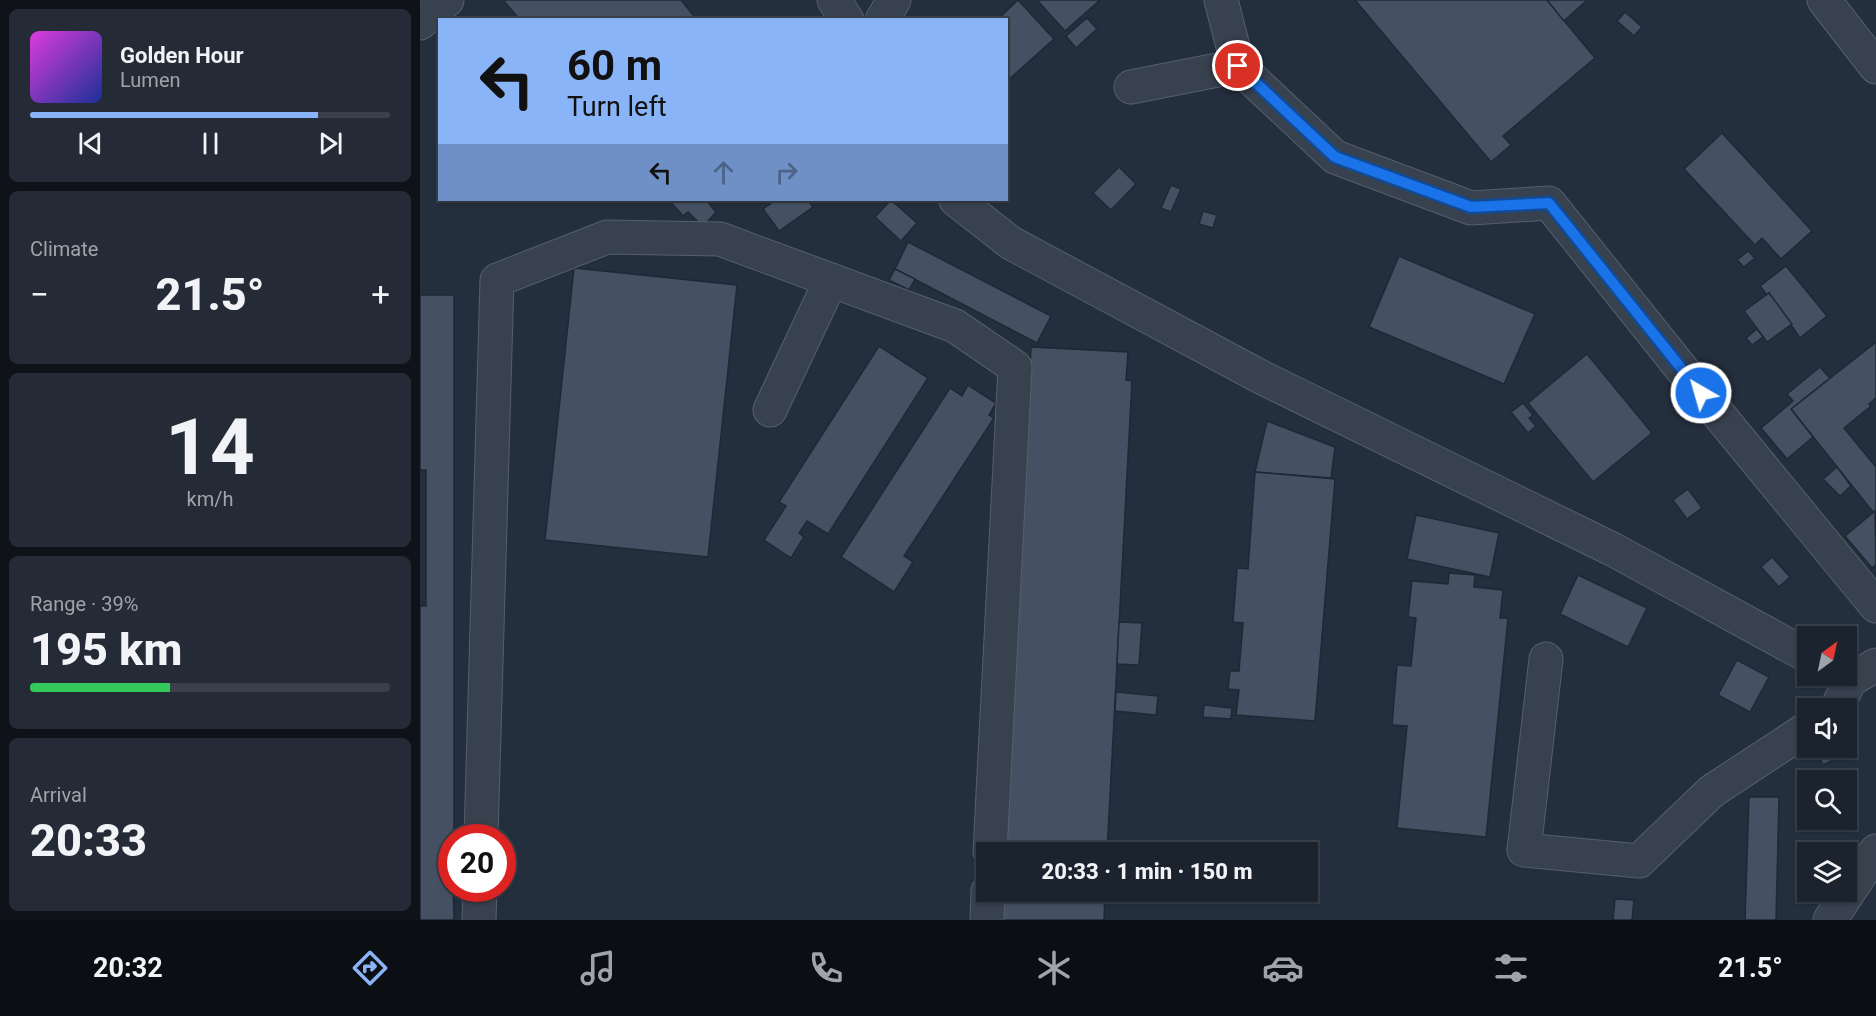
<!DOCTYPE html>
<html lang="en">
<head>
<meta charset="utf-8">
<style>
  :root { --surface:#1b232e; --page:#242b36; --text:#f1f3f6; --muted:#a0a4aa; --line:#39404a; --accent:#8ab4f8 }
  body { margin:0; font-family:Roboto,sans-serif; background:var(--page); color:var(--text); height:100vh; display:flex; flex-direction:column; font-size:22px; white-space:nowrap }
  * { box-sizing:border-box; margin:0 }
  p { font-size:20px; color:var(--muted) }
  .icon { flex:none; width:33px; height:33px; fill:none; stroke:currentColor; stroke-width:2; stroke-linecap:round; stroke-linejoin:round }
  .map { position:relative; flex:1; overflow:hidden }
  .side { display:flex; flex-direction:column; gap:9px; padding:9px; background:#0f1319; width:420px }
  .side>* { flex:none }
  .top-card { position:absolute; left:18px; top:18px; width:570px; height:183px; border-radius:0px; box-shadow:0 2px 4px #0004,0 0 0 2px var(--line); background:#8ab4f8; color:#111; overflow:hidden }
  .needle { width:39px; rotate:33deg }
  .fabs { position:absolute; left:1377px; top:626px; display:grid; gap:12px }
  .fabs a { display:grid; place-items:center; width:60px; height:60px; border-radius:0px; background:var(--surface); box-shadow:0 2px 4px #0004,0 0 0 2px var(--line); font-size:30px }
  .speed { position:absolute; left:18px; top:824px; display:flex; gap:12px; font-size:30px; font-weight:700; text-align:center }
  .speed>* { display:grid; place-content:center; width:78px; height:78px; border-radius:50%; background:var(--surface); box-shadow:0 2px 4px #0004,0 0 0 2px var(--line); line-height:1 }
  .speed .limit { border:9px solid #d22; background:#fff; color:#111 }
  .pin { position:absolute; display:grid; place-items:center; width:51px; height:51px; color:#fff; margin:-26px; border:3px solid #fff; border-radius:50%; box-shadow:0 2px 6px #0007 }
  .me { position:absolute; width:66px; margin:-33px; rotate:322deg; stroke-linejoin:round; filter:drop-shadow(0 0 4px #0008) }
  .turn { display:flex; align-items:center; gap:21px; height:126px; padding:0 30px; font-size:27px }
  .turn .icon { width:78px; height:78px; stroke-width:2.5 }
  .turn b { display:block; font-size:42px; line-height:51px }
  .lanes { display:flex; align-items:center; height:57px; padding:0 30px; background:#0003; justify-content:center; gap:30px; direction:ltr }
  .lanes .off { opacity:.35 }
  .big { font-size:45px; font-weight:800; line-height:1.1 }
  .side .card { flex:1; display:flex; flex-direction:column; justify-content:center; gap:9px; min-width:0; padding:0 21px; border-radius:9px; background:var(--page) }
  .side .dial { align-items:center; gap:0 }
  .dial b { font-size:78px; line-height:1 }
  .song { display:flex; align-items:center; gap:18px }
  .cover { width:72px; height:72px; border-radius:9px; background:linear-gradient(135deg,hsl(300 70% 55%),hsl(230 70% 35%)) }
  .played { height:6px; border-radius:3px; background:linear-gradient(90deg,var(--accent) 80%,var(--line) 80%) }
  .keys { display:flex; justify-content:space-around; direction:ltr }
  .heat { display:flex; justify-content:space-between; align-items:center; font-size:33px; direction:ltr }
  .charge { height:9px; border-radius:4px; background:linear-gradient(90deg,#34c759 39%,var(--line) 0) }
  .trip { position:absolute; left:556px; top:842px; width:342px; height:60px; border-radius:0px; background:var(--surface); box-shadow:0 2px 4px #0004,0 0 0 2px var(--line); font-weight:800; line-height:60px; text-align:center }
  .tab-bar { display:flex; height:96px; justify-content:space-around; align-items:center; background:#0b0e12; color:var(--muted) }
  .tab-bar .icon { width:42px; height:42px }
  .tab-bar .selected { color:var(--accent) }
  .tab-bar b { font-size:27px; color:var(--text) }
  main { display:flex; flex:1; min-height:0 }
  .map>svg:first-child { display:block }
</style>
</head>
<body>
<main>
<section class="side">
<div class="card">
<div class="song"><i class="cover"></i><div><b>Golden Hour</b><p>Lumen</p></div></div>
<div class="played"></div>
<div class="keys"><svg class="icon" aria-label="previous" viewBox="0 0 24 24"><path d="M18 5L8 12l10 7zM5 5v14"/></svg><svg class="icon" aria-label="pause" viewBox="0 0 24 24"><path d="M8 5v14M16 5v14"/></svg><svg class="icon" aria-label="next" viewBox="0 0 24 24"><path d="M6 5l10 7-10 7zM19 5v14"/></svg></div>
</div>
<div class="card"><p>Climate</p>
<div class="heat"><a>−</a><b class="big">21.5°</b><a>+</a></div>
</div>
<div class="card dial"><b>14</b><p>km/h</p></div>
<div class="card"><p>Range · 39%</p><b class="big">195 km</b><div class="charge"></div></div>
<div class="card"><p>Arrival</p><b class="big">20:33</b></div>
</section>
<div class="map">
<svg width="1456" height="920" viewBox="0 0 1456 920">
  <rect width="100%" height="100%" fill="#242f3e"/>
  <g fill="#455162" stroke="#1f2835" stroke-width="1.5">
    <polygon points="83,0 261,0 277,20 100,20"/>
    <polygon points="598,0 634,39 586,82 586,20 577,20"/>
    <polygon points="617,0 680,0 645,31"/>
    <polygon points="935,0 1127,0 1175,58 1083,136 1091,145 1071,162"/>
    <polygon points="1127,0 1167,0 1144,21"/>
    <polygon points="1205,12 1222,27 1214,36 1197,21"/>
    <polygon points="667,18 677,29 656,48 646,36"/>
    <polygon points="1302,133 1392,231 1361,259 1342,238 1335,245 1264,169"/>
    <polygon points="699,167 716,184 691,210 673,193"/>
    <polygon points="751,185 761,189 751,212 741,208"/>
    <polygon points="249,200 286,200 296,212 283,227 268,212 263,216"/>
    <polygon points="356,200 388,200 393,207 359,231 343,209"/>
    <polygon points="471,200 497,223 481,241 455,217"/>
    <polygon points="783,211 797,215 793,228 779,224"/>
    <polygon points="488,242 631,316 617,343 475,269"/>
    <polygon points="1328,251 1335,258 1324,267 1317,260"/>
    <polygon points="979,256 1115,314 1084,384 949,327"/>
    <polygon points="1366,266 1407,316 1380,338 1349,293 1347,295 1340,286"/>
    <polygon points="154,268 317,285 288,557 125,540"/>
    <polygon points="475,269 495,279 489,290 469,280"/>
    <polygon points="1349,293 1372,324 1347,342 1324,311"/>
    <polygon points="0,295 34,295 34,837 32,837 34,920 0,920 0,606 6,606 6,470 0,470"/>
    <polygon points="1337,329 1343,337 1332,345 1326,338"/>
    <polygon points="1456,342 1456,398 1449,404 1451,406 1424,428 1456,467 1456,510 1453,512 1371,409"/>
    <polygon points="459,346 508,378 408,534 387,521 379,533 384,537 371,558 344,540 366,506 359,502"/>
    <polygon points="611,347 708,352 706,380 712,381 687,852 585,852"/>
    <polygon points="1167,354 1232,433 1173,482 1108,403"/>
    <polygon points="1400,367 1410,378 1371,409 1393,437 1367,459 1341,428 1373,401 1367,394"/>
    <polygon points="548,385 576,403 569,415 574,418 484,556 493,562 474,592 421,557 530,388 542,396"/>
    <polygon points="1103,403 1113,415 1109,418 1116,426 1108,433 1091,412"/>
    <polygon points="847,421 915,447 911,478 835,472"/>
    <polygon points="1417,467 1431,486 1420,496 1403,479"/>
    <polygon points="835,472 915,479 895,721 816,715 819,690 808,689 810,671 819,671 823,623 813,622 817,568 828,569"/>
    <polygon points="1268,489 1282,508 1267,519 1253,500"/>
    <polygon points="1455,511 1456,565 1452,568 1425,536"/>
    <polygon points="996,515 1079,533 1070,577 987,559"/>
    <polygon points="1352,557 1370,577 1359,587 1341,567"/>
    <polygon points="1029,573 1055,575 1054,587 1083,590 1080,618 1088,618 1066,837 977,828 987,726 972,725 977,665 991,666 996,618 988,617 992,581 1028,584"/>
    <polygon points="1158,575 1227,608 1208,647 1140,614"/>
    <polygon points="699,622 722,623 719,665 697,664"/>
    <polygon points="1317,660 1349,677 1330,712 1298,695"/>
    <polygon points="696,692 738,696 736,715 695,711"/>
    <polygon points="784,705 812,708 811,719 783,717"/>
    <polygon points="1394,747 1412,747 1417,758 1403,765"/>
    <polygon points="1329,797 1359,797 1356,920 1325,920"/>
    <polygon points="583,891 685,891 684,920 582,920"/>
    <polygon points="1195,899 1214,900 1212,920 1193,920"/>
  </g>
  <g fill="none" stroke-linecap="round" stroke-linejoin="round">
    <defs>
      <g id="minor">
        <polyline points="414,0 427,20"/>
        <polyline points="801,0 818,66 915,157 1051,208 1129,203 1281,393 1456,606"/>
        <polyline points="1404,0 1456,67"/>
        <polyline points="462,20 474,0"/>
        <polyline points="0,23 27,0"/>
        <polyline points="711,87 818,66"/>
        <polyline points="536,200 591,243 841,377 1194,550 1388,656"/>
        <polyline points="350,410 411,280"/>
        <polyline points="1126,659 1104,850 1219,861 1292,791 1388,728"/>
        <polyline points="1422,675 1430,680 1456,665"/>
        <polyline points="1417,708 1430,680"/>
        <polyline points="61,837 77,280 187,237 300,239 535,326 595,367 570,852"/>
        <polyline points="59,920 60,888"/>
        <polyline points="567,920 568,891"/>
        <polyline points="1410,920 1456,851"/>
      </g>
    </defs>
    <use href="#minor" stroke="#565f6c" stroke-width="35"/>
    <use href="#minor" stroke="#38414e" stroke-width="33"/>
  </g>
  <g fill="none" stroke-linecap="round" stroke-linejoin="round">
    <defs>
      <polyline id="route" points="818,66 915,157 1051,207 1129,203 1281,393"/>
    </defs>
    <use href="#route" stroke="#114b97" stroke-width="15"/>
    <use href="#route" stroke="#1a73e8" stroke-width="10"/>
  </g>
</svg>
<div class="fabs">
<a><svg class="needle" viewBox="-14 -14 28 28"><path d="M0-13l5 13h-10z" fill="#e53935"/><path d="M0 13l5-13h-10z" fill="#a0a4aa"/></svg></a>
<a><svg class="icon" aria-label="sound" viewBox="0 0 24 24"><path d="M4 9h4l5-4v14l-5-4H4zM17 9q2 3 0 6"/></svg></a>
<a><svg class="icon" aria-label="search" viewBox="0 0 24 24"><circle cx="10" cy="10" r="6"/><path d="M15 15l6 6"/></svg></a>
<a><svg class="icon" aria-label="layers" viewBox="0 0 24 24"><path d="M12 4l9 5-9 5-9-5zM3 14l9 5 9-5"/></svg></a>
</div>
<div class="speed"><div class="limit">20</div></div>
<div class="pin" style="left:818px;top:66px;background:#d93025"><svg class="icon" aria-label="arrive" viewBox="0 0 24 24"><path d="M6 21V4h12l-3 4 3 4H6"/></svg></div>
<svg class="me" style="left:1281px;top:393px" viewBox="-20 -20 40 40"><circle r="17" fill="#1a73e8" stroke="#fff" stroke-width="3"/><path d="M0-11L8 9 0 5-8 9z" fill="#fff"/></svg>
<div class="trip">20:33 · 1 min · 150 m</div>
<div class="top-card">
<div class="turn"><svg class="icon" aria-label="left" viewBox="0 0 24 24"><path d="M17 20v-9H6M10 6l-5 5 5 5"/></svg><div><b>60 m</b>Turn left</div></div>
<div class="lanes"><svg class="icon" aria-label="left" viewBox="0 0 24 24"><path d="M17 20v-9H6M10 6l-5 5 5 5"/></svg><svg class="icon off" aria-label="ahead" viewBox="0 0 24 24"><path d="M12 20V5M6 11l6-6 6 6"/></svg><svg class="icon off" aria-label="right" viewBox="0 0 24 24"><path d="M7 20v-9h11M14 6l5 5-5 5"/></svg></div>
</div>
</div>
</main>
<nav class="tab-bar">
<b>20:32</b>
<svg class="icon selected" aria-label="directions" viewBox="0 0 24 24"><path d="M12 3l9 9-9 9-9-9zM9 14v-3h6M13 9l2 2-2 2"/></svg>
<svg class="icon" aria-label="music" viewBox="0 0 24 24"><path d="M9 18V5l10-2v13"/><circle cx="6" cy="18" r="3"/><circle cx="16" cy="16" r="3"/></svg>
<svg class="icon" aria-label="phone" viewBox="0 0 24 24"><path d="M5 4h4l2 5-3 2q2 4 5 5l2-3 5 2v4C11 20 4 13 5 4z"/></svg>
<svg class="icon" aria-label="climate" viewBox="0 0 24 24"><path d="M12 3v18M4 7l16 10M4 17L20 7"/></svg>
<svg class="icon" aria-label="car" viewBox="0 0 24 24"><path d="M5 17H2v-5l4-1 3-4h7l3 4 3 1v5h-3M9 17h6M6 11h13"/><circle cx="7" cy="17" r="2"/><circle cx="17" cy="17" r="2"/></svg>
<svg class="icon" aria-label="filters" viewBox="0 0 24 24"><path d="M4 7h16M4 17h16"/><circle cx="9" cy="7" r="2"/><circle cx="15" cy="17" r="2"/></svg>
<b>21.5°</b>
</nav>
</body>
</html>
